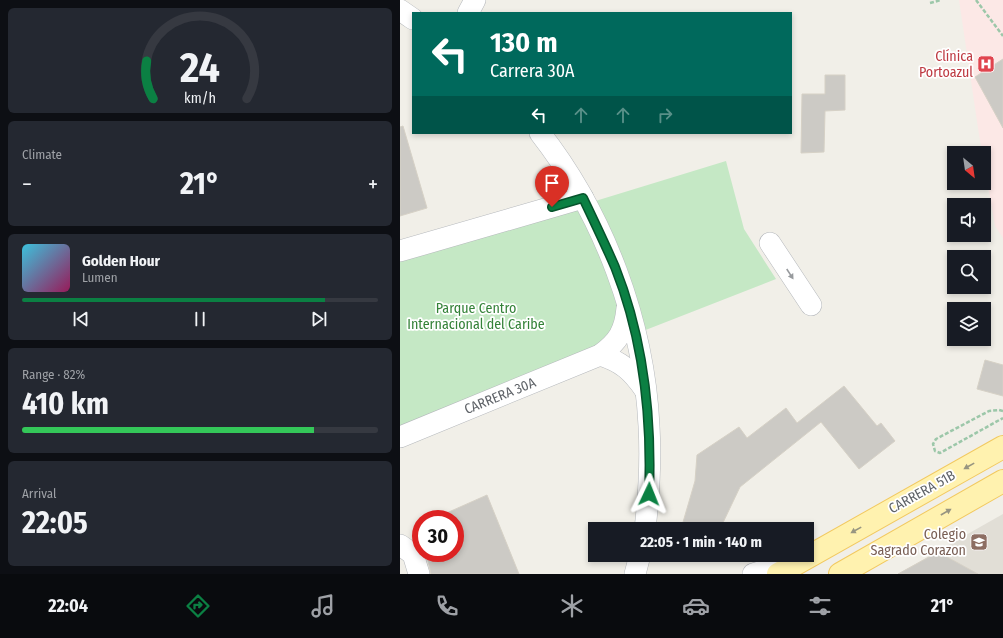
<!DOCTYPE html>
<html lang="en">
<head>
<meta charset="utf-8">
<style>
  :root { --surface:#171b24; --page:#242831; --text:#f1f3f6; --muted:#9ea1a6; --line:#363941; --accent:#0b8043 }
  body { margin:0; font-family:"Fira Sans Condensed",sans-serif; background:var(--page); color:var(--text); height:100vh; display:flex; flex-direction:column; font-size:15px; white-space:nowrap }
  * { box-sizing:border-box; margin:0 }
  p { font-size:13px; color:var(--muted) }
  .icon { flex:none; width:22px; height:22px; fill:none; stroke:currentColor; stroke-width:2; stroke-linecap:round; stroke-linejoin:round }
  .map { position:relative; flex:1; overflow:hidden }
  .panel { display:flex; flex-direction:column; gap:8px; padding:8px; background:#0d0f14; width:400px }
  .panel>* { flex:none }
  .top-card { position:absolute; left:12px; top:12px; width:380px; height:122px; border-radius:0px; box-shadow:0 2px 6px #0003; background:#00695c; color:#fff; overflow:hidden }
  .needle { width:26px; rotate:151deg }
  .tools { position:absolute; left:547px; top:146px; display:grid; gap:8px }
  .tools a { display:grid; place-items:center; width:44px; height:44px; border-radius:0px; background:var(--surface); box-shadow:0 2px 6px #0003; font-size:20px }
  .speed { position:absolute; left:12px; top:510px; display:flex; gap:8px; font-size:20px; font-weight:700; text-align:center }
  .speed>* { display:grid; place-content:center; width:52px; height:52px; border-radius:50%; background:var(--surface); box-shadow:0 2px 6px #0003; line-height:1 }
  .speed .limit { border:6px solid #d22; background:#fff; color:#111 }
  .pin { position:absolute; display:grid; place-items:center; width:34px; height:34px; color:#fff; margin:-41px -17px; border-radius:50% 50% 50% 0; rotate:-45deg; box-shadow:0 0 4px #0007 }
  .pin .icon { rotate:45deg }
  .me { position:absolute; width:44px; margin:-22px; rotate:2deg; stroke-linejoin:round; filter:drop-shadow(0 0 3px #0008) }
  .turn { display:flex; align-items:center; gap:14px; height:84px; padding:0 12px; font-size:18px }
  .turn .icon { width:52px; height:52px; stroke-width:2.5 }
  .turn b { display:block; font-size:28px; line-height:34px }
  .lanes { display:flex; align-items:center; height:38px; padding:0 12px; background:#0003; justify-content:center; gap:20px; direction:ltr }
  .lanes .off { opacity:.35 }
  .big { font-size:30px; font-weight:700; line-height:1.1 }
  .panel .card { flex:1; display:flex; flex-direction:column; justify-content:center; gap:6px; min-width:0; padding:0 14px; border-radius:6px; background:var(--page) }
  .panel .dial { align-items:center; gap:0 }
  .dial svg { height:104px; overflow:visible; fill:none; stroke:var(--line); stroke-width:7; stroke-linecap:round; text-anchor:middle }
  .dial text { fill:var(--text); stroke:none }
  .song { display:flex; align-items:center; gap:12px }
  .cover { width:48px; height:48px; border-radius:6px; background:linear-gradient(135deg,hsl(190 70% 55%),hsl(330 70% 35%)) }
  .played { height:4px; border-radius:2px; background:linear-gradient(90deg,var(--accent) 85%,var(--line) 85%) }
  .keys { display:flex; justify-content:space-around; direction:ltr }
  .heat { display:flex; justify-content:space-between; align-items:center; font-size:22px; direction:ltr }
  .charge { height:6px; border-radius:3px; background:linear-gradient(90deg,#34c759 82%,var(--line) 0) }
  .trip { position:absolute; left:188px; top:522px; width:226px; height:40px; border-radius:0px; background:var(--surface); box-shadow:0 2px 6px #0003; font-weight:700; line-height:40px; text-align:center }
  .menu { display:flex; height:64px; justify-content:space-around; align-items:center; background:#090b0e; color:var(--muted) }
  .menu .icon { width:28px; height:28px }
  .menu .current { color:var(--accent) }
  .menu b { font-size:18px; color:var(--text) }
  main { display:flex; flex:1; min-height:0 }
  .map>svg:first-child { display:block }
</style>
</head>
<body>
<main>
<section class="panel">
<div class="card dial"><svg viewBox="0 0 100 80">
<path d="M14 69A42 42 0 1 1 86 69"/>
<path d="M14 69A42 42 0 0 1 9 40" stroke="#0b8043"/>
<text x="50" y="56" font-size="32" font-weight="700">24</text>
<text x="50" y="72" font-size="11">km/h</text>
</svg></div>
<div class="card"><p>Climate</p>
<div class="heat"><a>−</a><b class="big">21°</b><a>+</a></div>
</div>
<div class="card">
<div class="song"><i class="cover"></i><div><b>Golden Hour</b><p>Lumen</p></div></div>
<div class="played"></div>
<div class="keys"><svg class="icon" aria-label="previous" viewBox="0 0 24 24"><path d="M18 5L8 12l10 7zM5 5v14"/></svg><svg class="icon" aria-label="pause" viewBox="0 0 24 24"><path d="M8 5v14M16 5v14"/></svg><svg class="icon" aria-label="next" viewBox="0 0 24 24"><path d="M6 5l10 7-10 7zM19 5v14"/></svg></div>
</div>
<div class="card"><p>Range · 82%</p><b class="big">410 km</b><div class="charge"></div></div>
<div class="card"><p>Arrival</p><b class="big">22:05</b></div>
</section>
<div class="map">
<svg width="603" height="574" viewBox="0 0 603 574">
  <rect width="100%" height="100%" fill="#f1efe8"/>
  <polygon fill="#e1ded6" points="603,514 603,574 498,574 573,531"/>
  <polygon fill="#fce8e6" points="559,0 603,0 603,238 595,226 584,164 584,153 582,153 578,128"/>
  <polygon fill="#c5e8c5" points="326,161 344,229 376,279 0,426 0,261"/>
  <g fill="#cccac5" stroke="#d6d1c6">
    <polygon points="603,59 603,128 575,77"/>
    <polygon points="425,75 445,75 445,110 425,111 424,152 401,153 402,94 425,94"/>
    <polygon points="3,126 27,208 0,216 0,127"/>
    <polygon points="585,360 603,365 603,396 577,389"/>
    <polygon points="444,386 477,426 481,423 495,441 459,469 421,422 340,487 320,529 281,529 295,481 297,455 339,427 347,438 386,408 397,423"/>
    <polygon points="87,495 119,574 31,574 26,553 55,553 55,519 33,519"/>
    <polygon points="538,552 578,574 498,574"/>
  </g>
  <g fill="none" stroke-linecap="round" stroke-linejoin="round">
    <defs>
      <g id="minor">
        <polyline points="0,10 13,19"/>
        <polyline points="68,13 75,0"/>
        <path d="M140,133C204,215 244,322 249,426C251,461 249,495 245,529"/>
        <polyline points="370,243 411,305"/>
        <polyline points="0,251 183,198"/>
        <path d="M200,355C222,362 232,371 245,390"/>
        <path d="M0,437L200,355C218,342 225,331 227,308"/>
        <polyline points="0,545 13,554 19,574"/>
        <polyline points="235,574 240,555"/>
        <polyline points="353,574 397,560"/>
      </g>
      <g id="major">
        <polyline points="378,574 603,447"/>
        <polyline points="440,574 603,481"/>
      </g>
    </defs>
    <use href="#minor" stroke="#b5b8bc" stroke-width="22"/>
    <use href="#major" stroke="#f2c960" stroke-width="24"/>
    <g stroke="#9cc7a9" stroke-width="2.5" stroke-dasharray="4 2" stroke-linecap="butt">
      <polyline points="576,0 603,36"/>
      <polyline points="530,3 541,0"/>
      <polyline points="603,411 599,410 589,411 536,439 533,444 535,451 540,453 603,418"/>
    </g>
    <use href="#minor" stroke="#fff" stroke-width="21"/>
    <use href="#major" stroke="#fff2af" stroke-width="22"/>
  </g>
  <defs><path id="oneway-solid" d="M-6-.8H1V-3.2L6.5 0L1 3.2V.8H-6Z"/></defs>
  <use fill="#979a9d" href="#oneway-solid" transform="translate(390 274) rotate(57)"/>
  <g fill="#979581">
    <use href="#oneway-solid" transform="translate(569 466) rotate(151)"/>
    <use href="#oneway-solid" transform="translate(546 512) rotate(-30)"/>
    <use href="#oneway-solid" transform="translate(456 530) rotate(151)"/>
  </g>
  <g fill="none" stroke-linecap="round" stroke-linejoin="round">
    <defs>
      <path id="route" d="M152,207L183,198C194,221 205,244 215,267C244,340 252,417 249,494"/>
    </defs>
    <use href="#route" stroke="#07532c" stroke-width="10"/>
    <use href="#route" stroke="#0b8043" stroke-width="7"/>
  </g>
  <defs>
    <symbol id="hospital-square" viewBox="-11 -11 22 22"><rect x="-9" y="-9" width="18" height="18" rx="4" fill="#e0444e" stroke="#fff"/><path d="M-5-5h3v3.5h4V-5h3V5h-3V1.5h-4V5h-3Z" fill="#fff"/></symbol>
    <symbol id="school-square" viewBox="-11 -11 22 22"><rect x="-9" y="-9" width="18" height="18" rx="4" fill="#8d6e63" stroke="#fff"/><path d="M0-5L7-2L0 1L-7-2ZM-4 1L0 2.5L4 1V4Q0 6-4 4Z" fill="#fff"/></symbol>
  </defs>
  <g fill-rule="evenodd">
    <use href="#hospital-square" x="576" y="54" width="20" height="20"/>
    <use href="#school-square" x="569" y="532" width="20" height="20"/>
  </g>
  <g text-anchor="middle" dominant-baseline="central" stroke-width="3.5" stroke-linejoin="round" paint-order="stroke">
    <g font-size="14" fill="#be3a42" stroke="#fff" text-anchor="end">
      <text x="573" y="56">Clínica<tspan x="573" dy="16">Portoazul</tspan></text>
    </g>
    <g font-size="14" fill="#348238" stroke="#fff">
      <text x="76" y="308">Parque Centro<tspan x="76" dy="16">Internacional del Caribe</tspan></text>
    </g>
    <g font-size="14" fill="#5f6368" stroke="#fff">
      <text transform="translate(100 396) rotate(-22)">CARRERA 30A</text>
      <text transform="translate(522 492) rotate(-29)">CARRERA 51B</text>
    </g>
    <g font-size="14" fill="#785e54" stroke="#fff" text-anchor="end">
      <text x="566" y="534">Colegio<tspan x="566" dy="16">Sagrado Corazon</tspan></text>
    </g>
  </g>
</svg>
<div class="tools">
<a><svg class="needle" viewBox="-14 -14 28 28"><path d="M0-13l5 13h-10z" fill="#e53935"/><path d="M0 13l5-13h-10z" fill="#9ea1a6"/></svg></a>
<a><svg class="icon" aria-label="sound" viewBox="0 0 24 24"><path d="M4 9h4l5-4v14l-5-4H4zM17 9q2 3 0 6"/></svg></a>
<a><svg class="icon" aria-label="search" viewBox="0 0 24 24"><circle cx="10" cy="10" r="6"/><path d="M15 15l6 6"/></svg></a>
<a><svg class="icon" aria-label="layers" viewBox="0 0 24 24"><path d="M12 4l9 5-9 5-9-5zM3 14l9 5 9-5"/></svg></a>
</div>
<div class="speed"><div class="limit">30</div></div>
<div class="pin" style="left:152px;top:207px;background:#d93025"><svg class="icon" aria-label="arrive" viewBox="0 0 24 24"><path d="M6 21V4h12l-3 4 3 4H6"/></svg></div>
<svg class="me" style="left:249px;top:494px" viewBox="-20 -20 40 40"><path d="M0-17L14 15 0 8-14 15z" fill="#0b8043" stroke="#fff" stroke-width="4"/></svg>
<div class="trip">22:05 · 1 min · 140 m</div>
<div class="top-card">
<div class="turn"><svg class="icon" aria-label="left" viewBox="0 0 24 24"><path d="M17 20v-9H6M10 6l-5 5 5 5"/></svg><div><b>130 m</b>Carrera 30A</div></div>
<div class="lanes"><svg class="icon" aria-label="left" viewBox="0 0 24 24"><path d="M17 20v-9H6M10 6l-5 5 5 5"/></svg><svg class="icon off" aria-label="ahead" viewBox="0 0 24 24"><path d="M12 20V5M6 11l6-6 6 6"/></svg><svg class="icon off" aria-label="ahead" viewBox="0 0 24 24"><path d="M12 20V5M6 11l6-6 6 6"/></svg><svg class="icon off" aria-label="right" viewBox="0 0 24 24"><path d="M7 20v-9h11M14 6l5 5-5 5"/></svg></div>
</div>
</div>
</main>
<nav class="menu">
<b>22:04</b>
<svg class="icon current" aria-label="directions" viewBox="0 0 24 24"><path d="M12 3l9 9-9 9-9-9zM9 14v-3h6M13 9l2 2-2 2"/></svg>
<svg class="icon" aria-label="music" viewBox="0 0 24 24"><path d="M9 18V5l10-2v13"/><circle cx="6" cy="18" r="3"/><circle cx="16" cy="16" r="3"/></svg>
<svg class="icon" aria-label="phone" viewBox="0 0 24 24"><path d="M5 4h4l2 5-3 2q2 4 5 5l2-3 5 2v4C11 20 4 13 5 4z"/></svg>
<svg class="icon" aria-label="climate" viewBox="0 0 24 24"><path d="M12 3v18M4 7l16 10M4 17L20 7"/></svg>
<svg class="icon" aria-label="car" viewBox="0 0 24 24"><path d="M5 17H2v-5l4-1 3-4h7l3 4 3 1v5h-3M9 17h6M6 11h13"/><circle cx="7" cy="17" r="2"/><circle cx="17" cy="17" r="2"/></svg>
<svg class="icon" aria-label="filters" viewBox="0 0 24 24"><path d="M4 7h16M4 17h16"/><circle cx="9" cy="7" r="2"/><circle cx="15" cy="17" r="2"/></svg>
<b>21°</b>
</nav>
</body>
</html>
